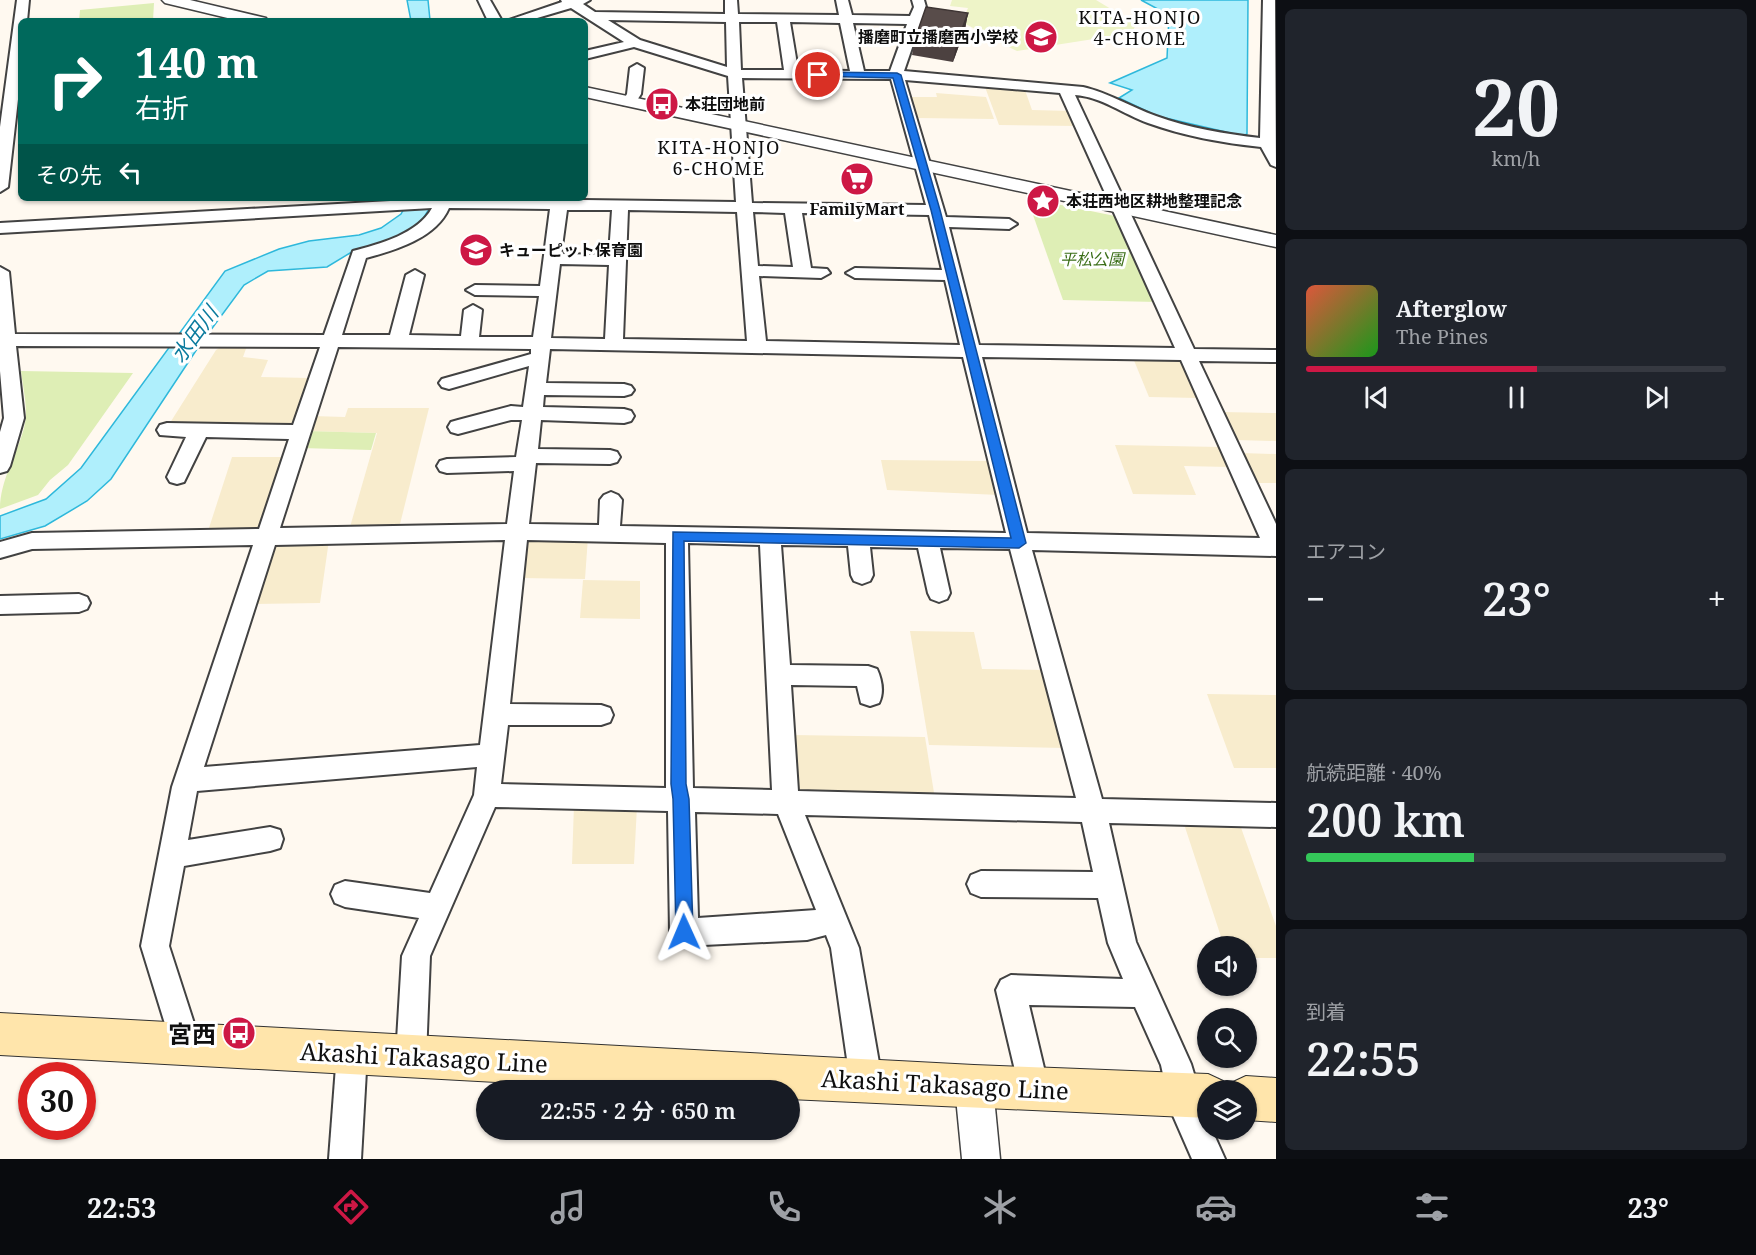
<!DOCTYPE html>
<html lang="ja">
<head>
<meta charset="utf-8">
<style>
  :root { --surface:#171b24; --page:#20242c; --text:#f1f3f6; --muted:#9ea1a6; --line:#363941; --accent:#cd1845 }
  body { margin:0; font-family:"Noto Serif","Noto Sans JP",serif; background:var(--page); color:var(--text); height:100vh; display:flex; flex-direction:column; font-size:22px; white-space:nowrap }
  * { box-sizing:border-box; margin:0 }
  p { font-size:20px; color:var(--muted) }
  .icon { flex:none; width:33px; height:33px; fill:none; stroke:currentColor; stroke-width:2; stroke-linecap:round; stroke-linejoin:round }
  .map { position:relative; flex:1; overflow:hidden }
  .drawer { display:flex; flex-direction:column; gap:9px; padding:9px; background:#0d0f14; width:480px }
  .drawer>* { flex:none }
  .guide { position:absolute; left:18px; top:18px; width:570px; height:183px; border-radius:9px; box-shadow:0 2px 4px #0004; background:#00695c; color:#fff; overflow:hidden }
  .buttons { position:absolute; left:1197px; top:936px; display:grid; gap:12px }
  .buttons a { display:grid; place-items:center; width:60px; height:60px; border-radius:50%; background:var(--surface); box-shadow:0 2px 4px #0004; font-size:30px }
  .speed { position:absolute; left:18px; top:1062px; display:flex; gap:12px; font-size:30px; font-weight:700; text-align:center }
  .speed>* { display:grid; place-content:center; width:78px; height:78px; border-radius:50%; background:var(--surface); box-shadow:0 2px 4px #0004; line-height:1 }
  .speed .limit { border:9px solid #d22; background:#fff; color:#111 }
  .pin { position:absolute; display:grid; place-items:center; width:51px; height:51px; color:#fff; margin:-26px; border:3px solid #fff; border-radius:50%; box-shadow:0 2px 6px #0007 }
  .me { position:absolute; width:66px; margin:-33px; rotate:359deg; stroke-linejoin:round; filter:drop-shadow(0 0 4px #0008) }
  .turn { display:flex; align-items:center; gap:21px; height:126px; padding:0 18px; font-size:27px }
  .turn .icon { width:78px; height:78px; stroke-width:2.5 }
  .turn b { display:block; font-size:42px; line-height:51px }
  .then { display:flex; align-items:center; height:57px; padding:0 18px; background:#0003; gap:12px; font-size:22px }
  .big { font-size:45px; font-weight:600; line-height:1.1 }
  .drawer .tile { flex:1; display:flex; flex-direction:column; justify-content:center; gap:9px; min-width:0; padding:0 21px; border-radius:9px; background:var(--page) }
  .drawer .dial { align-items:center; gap:0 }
  .dial b { font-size:78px; line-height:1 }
  .song { display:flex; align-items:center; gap:18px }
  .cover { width:72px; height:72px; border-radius:9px; background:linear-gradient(135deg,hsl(10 70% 55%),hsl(120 70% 35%)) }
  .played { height:6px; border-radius:3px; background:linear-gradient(90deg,var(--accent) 55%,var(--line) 55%) }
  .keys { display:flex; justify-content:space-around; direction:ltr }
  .heat { display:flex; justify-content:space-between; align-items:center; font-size:33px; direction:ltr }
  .charge { height:9px; border-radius:4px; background:linear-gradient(90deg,#34c759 40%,var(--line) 0) }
  .trip { position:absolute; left:476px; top:1080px; width:324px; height:60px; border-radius:30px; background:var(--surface); box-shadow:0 2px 4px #0004; font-weight:600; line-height:60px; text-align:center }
  .tab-bar { display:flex; height:96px; justify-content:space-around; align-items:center; background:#090b0e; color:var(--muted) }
  .tab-bar .icon { width:42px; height:42px }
  .tab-bar .current { color:var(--accent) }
  .tab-bar b { font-size:27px; color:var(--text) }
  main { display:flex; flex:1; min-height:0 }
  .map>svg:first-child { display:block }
</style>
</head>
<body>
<main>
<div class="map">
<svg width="1276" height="1159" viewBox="0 0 1276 1159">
  <rect width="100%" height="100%" fill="#fff9f0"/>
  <g fill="#f8eccd">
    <polygon points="985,87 1025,90 1032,110 1071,111 1078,126 999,125"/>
    <polygon points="936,93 986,97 994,119 917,118 911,97 937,97"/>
    <polygon points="226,344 247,346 243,357 268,360 261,377 310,378 292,428 168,426 216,350"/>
    <polygon points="1133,358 1180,358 1198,398 1149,397"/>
    <polygon points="348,408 429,408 399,528 350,527 377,433 307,431 312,416 345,417"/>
    <polygon points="1222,412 1276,413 1276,441 1235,440"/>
    <polygon points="1115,445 1220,447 1229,467 1184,466 1196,495 1133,494"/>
    <polygon points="1241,453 1276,454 1276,483 1255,483"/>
    <polygon points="232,457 284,457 261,528 253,531 208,531"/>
    <polygon points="881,460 989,461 999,495 887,490"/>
    <polygon points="588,537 585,579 520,578 524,540"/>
    <polygon points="329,540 320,603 251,604 268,546 278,541"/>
    <polygon points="583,580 640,581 640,619 580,618"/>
    <polygon points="910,631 974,632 982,669 1046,670 1066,748 929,745"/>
    <polygon points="1207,694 1276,695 1276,768 1234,768"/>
    <polygon points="792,735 925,737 935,799 796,794"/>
    <polygon points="574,804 637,806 634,864 572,864"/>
    <polygon points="1183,821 1239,822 1276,926 1276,958 1247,958 1246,946 1224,946"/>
  </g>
  <g fill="#deeeb5">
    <polygon points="154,3 153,21 79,21 80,10"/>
    <polygon points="1027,198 1115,216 1158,302 1063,300"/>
    <path d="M21,371L133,373L68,465L50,480L38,495L0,509C0,480 17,455 24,428C29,410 23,389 21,371Z"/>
    <polygon points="307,431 376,433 371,450 301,448"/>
  </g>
  <polygon fill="#eef4c8" points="952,0 1096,0 1136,24 1132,33 1017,51 996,41 974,45 975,29 962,22 968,8 950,6"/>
  <g fill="#afeffc" stroke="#2eb8db" stroke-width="1.5">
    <polygon points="407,0 428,0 430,20 439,21 411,21"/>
    <polygon points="1141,0 1248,0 1247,134 1243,136 1157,116 1119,98 1132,90 1110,83 1167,58 1169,15"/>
    <polygon points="410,198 436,198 421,222 402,237 350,253 327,267 268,271 244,285 199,346 111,479 87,501 45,526 0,539 0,516 46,499 81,468 225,271 279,249 309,241 359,235 381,228 401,214"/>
  </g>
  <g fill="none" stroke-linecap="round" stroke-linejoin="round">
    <defs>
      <g id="minor">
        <polygon points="17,0 29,0 27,21 21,21 21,73 8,187 0,192 0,127"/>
        <polygon points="478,0 490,0 502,21 488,21"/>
        <path d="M561,0H590L583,4L595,12L725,14V0H737L738,14L839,15L836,0H848L852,15L910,16L914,7L912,0H924L926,7L904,71L1083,87C1109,93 1131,107 1156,116C1189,128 1225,134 1260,138L1263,0H1275L1276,167L1271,165L1261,147C1223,143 1184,136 1148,123C1123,114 1102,97 1075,95L1194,349L1276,350V362L1199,361L1276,524V556L1032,550L1102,799L1276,803V827L1109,823L1136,942L1191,1064L1208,1120V1130H1212L1225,1159H1192L1171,1111L1161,1065L1135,1007L1029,1005L1049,1089L1044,1100L1033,1105L1022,1100L996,990L1001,980L1011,975L1123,979L1108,943L1098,898L981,897L971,893L967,884L971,875L981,871L1093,872L1082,822L805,815L859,948L882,1080L877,1091L866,1096L855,1091L850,1080L831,948L826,935L807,940L684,946L674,942L670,932L668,811L495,807L430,956L426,1057L422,1068L411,1072L400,1068L396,1057L402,956L419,918L345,907L335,903L331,894L335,885L345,881L430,893L474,795L477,767L197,791L188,840L270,827L280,830L283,839L280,848L270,851L184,866L169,946L200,1042L196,1053L185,1057L174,1053L141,946L172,787L253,545L32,549L0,558V542L32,533L259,529L289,439L206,437L184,482L177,484L170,482L167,477L186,437L160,435L157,430L160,425L167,423L293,425L320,347L16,346L24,418L10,466L7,471L0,473V432L4,418L0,371V267L9,272L15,334L324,335L353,251C379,244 418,234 432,208L0,233V223L443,198L736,202L728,76L634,47L585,59V51L624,42L571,8L527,21H506L562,2ZM608,20L726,22L727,67L640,40ZM739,22H777L784,70H741ZM790,22L840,23L850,71L798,70ZM853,23L907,24L890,71H864ZM742,78L891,79L926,205L752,203ZM905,80L1060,93L1175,348L979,345L949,227L1009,229L1017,224L1009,219L946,217ZM449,208L550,209L540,286L475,285L466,290L475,295L539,296L533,337H479L482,310L473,305L464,310L461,336L409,335L424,275L415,270L406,275L390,335H342L366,258C396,250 436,238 449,208ZM567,210H612L609,255L561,254ZM628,210L737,212L747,341L623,339ZM753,212L785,213L793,267L758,266ZM802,213L929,215L942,270L855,268L846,273L855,278L945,280L960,345L766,341L759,276L821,278L830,273L827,269L811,268ZM560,264L609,265L605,339L551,338ZM338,347L531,349V354L442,379L439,383L442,387L449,389L529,366L523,407L511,406L458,420L451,422L448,427L451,432L458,434L511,420H522L516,457L447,459L440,461L437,466L440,471L447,473L514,471L507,524L280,528ZM550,349L963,357L1006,533L620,526L622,500L618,495L611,492L604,495L600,500L599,525L529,524L536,463L610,464L617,462L620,457L617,452L610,450L538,449L541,420L624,423L631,421L634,416L631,411L624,409L543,407L544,395L624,396L631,394L634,390L631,386L624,384L546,383ZM982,357L1181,360L1260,538L1027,533ZM505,540L480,745L204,767L275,545ZM527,540L666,543V788L501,784L508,725H601L610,722L613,715L610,708L601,705L510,704ZM688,543L760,545L772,790L693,788ZM781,545L848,546L851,575L854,581L862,584L870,581L873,575L870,547L918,548L928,593L931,599L939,602L947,599L950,593L940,548L1010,549L1076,798L798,791L791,685L857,686L861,703L870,706L879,703C884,693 882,680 877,669L868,666L790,665ZM695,812L778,814L816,910L698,918Z"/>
        <polygon points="637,64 644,68 641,94 634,105 624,105 622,102 627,94 630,68"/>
        <polygon points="79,594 87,597 90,603 87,609 79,612 0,614 0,596"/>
        <polygon points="352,1038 363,1042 367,1053 361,1159 329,1159 337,1053 341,1042"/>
      </g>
      <g id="tertiary">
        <polygon points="162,0 190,0 266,18 268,21 240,21 165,3"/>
        <polygon points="585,87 1276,235 1276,247 585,97"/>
        <polygon points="974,1068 987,1074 993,1087 1000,1159 962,1159 955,1087 961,1074"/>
      </g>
      <polygon id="secondary" points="0,1013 974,1065 1208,1074 1223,1081 1227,1090 1231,1083 1246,1076 1276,1078 1276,1122 1246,1120 1246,1090 1208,1090 1208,1118 789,1099 789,1090 642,1090 0,1055"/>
    </defs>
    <use href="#minor" stroke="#424242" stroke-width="4"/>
    <use href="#tertiary" stroke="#424242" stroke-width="3"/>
    <use href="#secondary" stroke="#313131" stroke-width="2"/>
    <use href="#minor" fill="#fff" fill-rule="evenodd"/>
    <use href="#tertiary" fill="#fff" fill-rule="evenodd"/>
    <use href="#secondary" fill="#ffe5ab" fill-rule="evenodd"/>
  </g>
  <polygon fill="#4c4140" points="968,13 965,29 953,62 912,55 915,39"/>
  <polygon fill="#3e3534" points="968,13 965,29 953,62 956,45"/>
  <polygon fill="#584c4a" stroke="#3e3534" stroke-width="1.5" points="926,7 968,13 956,45 915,39"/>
  <polygon fill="#1a73e8" stroke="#114b97" stroke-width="1.5" points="818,72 897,73 901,75 940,210 1026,543 1019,548 684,541 686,784 689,799 693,932 690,938 684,940 678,938 676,932 673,799 671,784 673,532 1011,538 931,210 893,78 815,76"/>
  <defs>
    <symbol id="school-disc" viewBox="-11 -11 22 22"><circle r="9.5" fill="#cd1845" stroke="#fff"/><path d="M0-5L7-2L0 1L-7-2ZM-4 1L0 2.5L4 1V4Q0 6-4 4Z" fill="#fff"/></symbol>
    <symbol id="bus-disc" viewBox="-11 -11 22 22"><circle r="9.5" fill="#cd1845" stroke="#fff"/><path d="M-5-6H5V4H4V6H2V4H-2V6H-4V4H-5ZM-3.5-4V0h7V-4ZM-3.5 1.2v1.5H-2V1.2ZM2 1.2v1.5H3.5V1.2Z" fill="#fff"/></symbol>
    <symbol id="supermarket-disc" viewBox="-11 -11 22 22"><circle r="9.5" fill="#cd1845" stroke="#fff"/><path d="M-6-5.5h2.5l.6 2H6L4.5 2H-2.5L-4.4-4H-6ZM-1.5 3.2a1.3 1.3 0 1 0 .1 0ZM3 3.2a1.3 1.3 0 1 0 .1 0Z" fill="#fff"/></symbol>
    <symbol id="sight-disc" viewBox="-11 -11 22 22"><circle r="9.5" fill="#cd1845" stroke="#fff"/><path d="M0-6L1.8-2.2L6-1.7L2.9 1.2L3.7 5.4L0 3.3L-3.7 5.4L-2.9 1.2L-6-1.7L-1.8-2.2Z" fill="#fff"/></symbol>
  </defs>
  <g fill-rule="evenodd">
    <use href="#school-disc" x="1022" y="18" width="38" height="38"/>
    <use href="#bus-disc" x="643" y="85" width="38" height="38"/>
    <use href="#supermarket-disc" x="838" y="160" width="38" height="38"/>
    <use href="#sight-disc" x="1024" y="182" width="38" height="38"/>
    <use href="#school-disc" x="457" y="231" width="38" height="38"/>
    <use href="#bus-disc" x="220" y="1014" width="38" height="38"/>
  </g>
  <g text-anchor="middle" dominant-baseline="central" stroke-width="6" stroke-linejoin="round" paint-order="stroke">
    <g font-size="16" font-weight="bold" fill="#0f0f0f" stroke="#fff" text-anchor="start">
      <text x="1018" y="37" text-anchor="end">播磨町立播磨西小学校</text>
      <text x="685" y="104">本荘団地前</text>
      <text x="1066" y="201">本荘西地区耕地整理記念</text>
      <text x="857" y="209" text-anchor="middle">FamilyMart</text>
      <text x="499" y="250">キューピット保育園</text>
    </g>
    <g font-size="16" font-style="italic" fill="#3b6e18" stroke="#fff">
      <text x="1092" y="259">平松公園</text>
    </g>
    <g font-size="18" letter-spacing="1.5" fill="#0f0f0f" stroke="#fff">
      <text x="1140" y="17">KITA-HONJO<tspan x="1140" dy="21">4-CHOME</tspan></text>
      <text x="719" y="147">KITA-HONJO<tspan x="719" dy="21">6-CHOME</tspan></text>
    </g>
    <g font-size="21" font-style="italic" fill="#0b7b9e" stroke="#fff">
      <text transform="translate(194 334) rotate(-54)">水田川</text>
    </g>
    <g font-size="24" font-weight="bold" fill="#0f0f0f" stroke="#fff" text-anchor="end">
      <text x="216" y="1033">宮西</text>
    </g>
    <g font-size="24" fill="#0f0f0f" stroke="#fff">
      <text transform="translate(424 1057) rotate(3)">Akashi Takasago Line</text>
      <text transform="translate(945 1084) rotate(3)">Akashi Takasago Line</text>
    </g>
  </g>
</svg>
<div class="buttons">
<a><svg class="icon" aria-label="sound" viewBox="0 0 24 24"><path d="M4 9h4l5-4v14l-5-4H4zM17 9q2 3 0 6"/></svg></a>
<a><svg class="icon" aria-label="search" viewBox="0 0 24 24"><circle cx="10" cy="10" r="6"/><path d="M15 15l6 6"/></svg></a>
<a><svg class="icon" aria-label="layers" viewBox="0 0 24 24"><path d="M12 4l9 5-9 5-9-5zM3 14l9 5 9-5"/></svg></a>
</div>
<div class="speed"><div class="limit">30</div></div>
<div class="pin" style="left:818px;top:75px;background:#d93025"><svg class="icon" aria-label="arrive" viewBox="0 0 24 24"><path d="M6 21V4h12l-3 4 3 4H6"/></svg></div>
<svg class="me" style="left:684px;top:932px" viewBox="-20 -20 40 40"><path d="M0-17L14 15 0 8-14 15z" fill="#1a73e8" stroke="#fff" stroke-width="4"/></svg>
<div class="trip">22:55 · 2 分 · 650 m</div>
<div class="guide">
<div class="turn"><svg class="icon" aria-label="right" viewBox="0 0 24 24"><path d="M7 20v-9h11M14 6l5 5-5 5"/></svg><div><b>140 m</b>右折</div></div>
<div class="then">その先<svg class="icon" aria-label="left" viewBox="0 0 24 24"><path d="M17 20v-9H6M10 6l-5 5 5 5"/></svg></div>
</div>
</div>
<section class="drawer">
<div class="tile dial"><b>20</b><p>km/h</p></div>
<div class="tile">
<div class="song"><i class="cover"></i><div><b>Afterglow</b><p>The Pines</p></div></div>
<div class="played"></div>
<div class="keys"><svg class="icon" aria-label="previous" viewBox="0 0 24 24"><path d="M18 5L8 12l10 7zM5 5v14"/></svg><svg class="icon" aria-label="pause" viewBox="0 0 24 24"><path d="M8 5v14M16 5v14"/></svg><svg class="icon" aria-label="next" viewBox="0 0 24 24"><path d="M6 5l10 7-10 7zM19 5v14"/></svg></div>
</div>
<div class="tile"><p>エアコン</p>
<div class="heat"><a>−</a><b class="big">23°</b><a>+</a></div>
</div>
<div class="tile"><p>航続距離 · 40%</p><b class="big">200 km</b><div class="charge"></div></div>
<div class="tile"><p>到着</p><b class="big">22:55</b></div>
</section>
</main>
<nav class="tab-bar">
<b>22:53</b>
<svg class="icon current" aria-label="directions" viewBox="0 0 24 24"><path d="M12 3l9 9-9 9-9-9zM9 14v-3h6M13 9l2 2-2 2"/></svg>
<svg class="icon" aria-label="music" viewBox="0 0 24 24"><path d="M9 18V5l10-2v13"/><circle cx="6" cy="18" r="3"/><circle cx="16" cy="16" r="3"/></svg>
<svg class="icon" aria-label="phone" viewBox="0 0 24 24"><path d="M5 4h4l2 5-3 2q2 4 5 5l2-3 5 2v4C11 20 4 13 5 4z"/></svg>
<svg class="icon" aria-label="climate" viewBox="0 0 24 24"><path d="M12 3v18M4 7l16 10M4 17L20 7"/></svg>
<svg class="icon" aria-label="car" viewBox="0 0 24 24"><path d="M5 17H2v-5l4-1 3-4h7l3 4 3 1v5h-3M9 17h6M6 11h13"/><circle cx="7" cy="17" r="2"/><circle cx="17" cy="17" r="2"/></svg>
<svg class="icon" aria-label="filters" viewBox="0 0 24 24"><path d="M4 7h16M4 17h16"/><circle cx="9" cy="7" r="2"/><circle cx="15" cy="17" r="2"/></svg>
<b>23°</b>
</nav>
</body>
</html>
